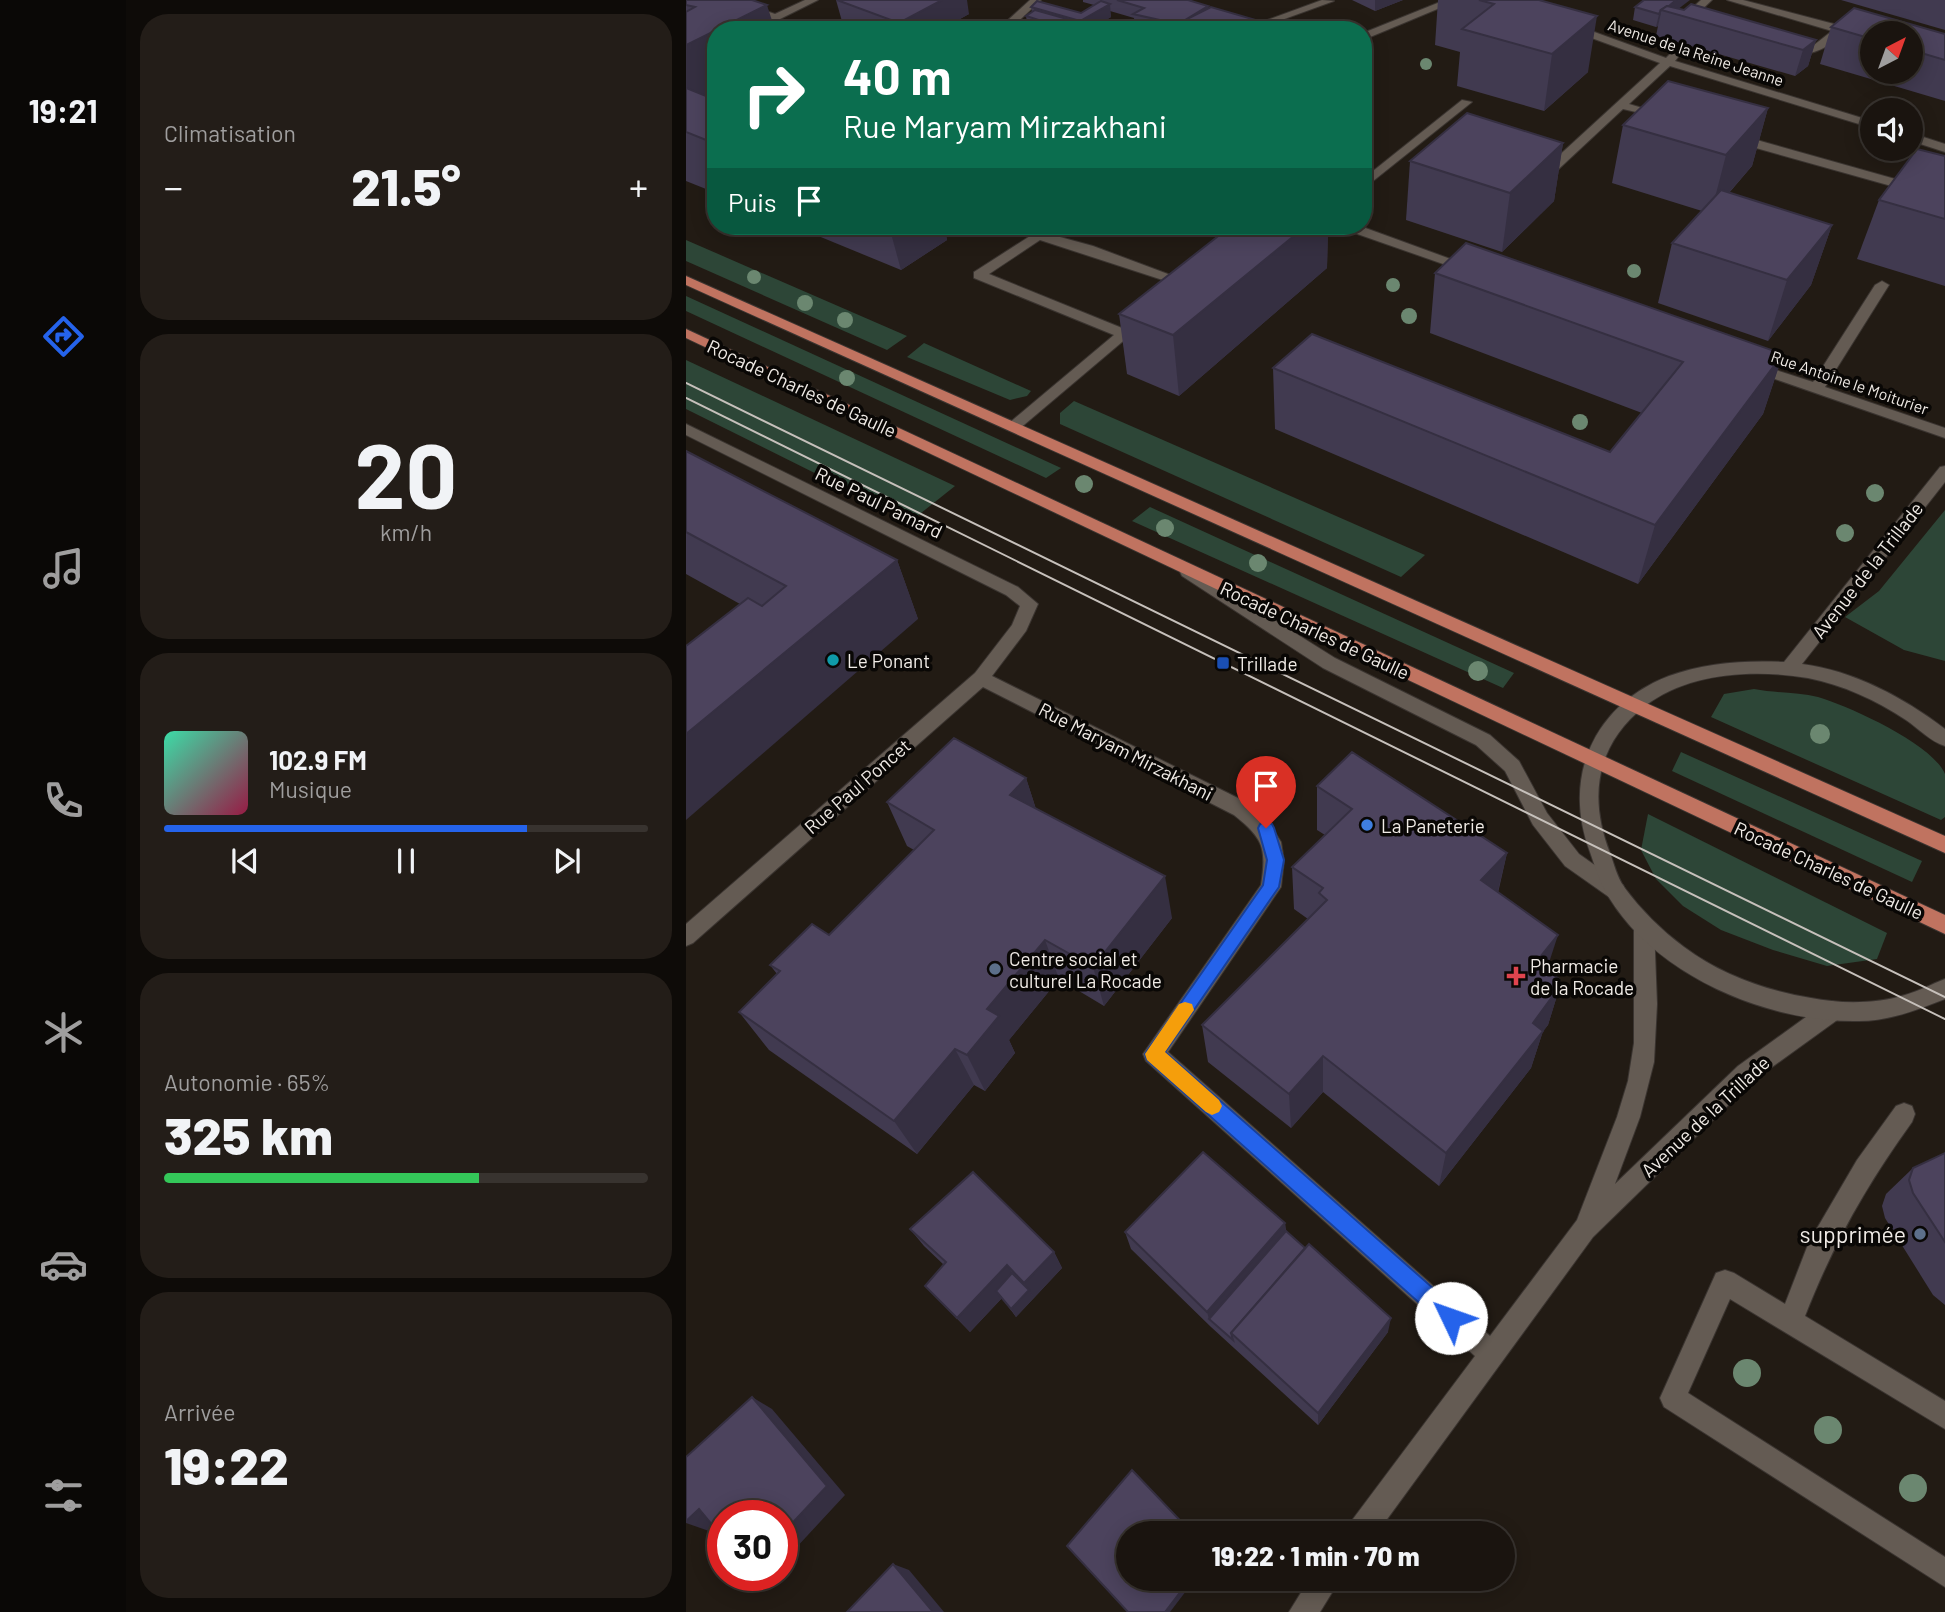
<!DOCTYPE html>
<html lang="fr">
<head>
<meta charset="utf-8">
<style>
  :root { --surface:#1a140f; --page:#231d18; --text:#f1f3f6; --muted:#9f9e9e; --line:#38332f; --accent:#2563eb }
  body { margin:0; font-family:Barlow,sans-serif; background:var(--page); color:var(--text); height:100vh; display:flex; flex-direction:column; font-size:26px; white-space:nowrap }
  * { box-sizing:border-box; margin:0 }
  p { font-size:23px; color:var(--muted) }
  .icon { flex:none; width:38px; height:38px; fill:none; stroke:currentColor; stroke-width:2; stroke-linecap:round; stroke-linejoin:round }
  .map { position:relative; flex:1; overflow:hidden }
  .drawer { display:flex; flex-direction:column; gap:14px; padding:14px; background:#0e0b08; width:560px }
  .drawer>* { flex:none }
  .banner { position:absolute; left:21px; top:21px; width:665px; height:214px; border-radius:28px; box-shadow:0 4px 18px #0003,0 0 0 2px var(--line); background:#0b6e4f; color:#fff; overflow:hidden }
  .needle { width:46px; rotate:41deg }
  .fabs { position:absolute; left:1174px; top:21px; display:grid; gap:14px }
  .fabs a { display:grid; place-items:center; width:63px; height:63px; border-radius:50%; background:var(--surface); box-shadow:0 4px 18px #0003,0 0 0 2px var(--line); font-size:35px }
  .speed { position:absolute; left:21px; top:1500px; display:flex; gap:14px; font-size:35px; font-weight:700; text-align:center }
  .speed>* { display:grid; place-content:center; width:91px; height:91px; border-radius:50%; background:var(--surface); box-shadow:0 4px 18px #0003,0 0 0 2px var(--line); line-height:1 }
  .speed .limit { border:10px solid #d22; background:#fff; color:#111 }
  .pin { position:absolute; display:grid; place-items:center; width:60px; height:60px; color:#fff; margin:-72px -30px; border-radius:50% 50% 50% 0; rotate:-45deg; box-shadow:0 0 7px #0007 }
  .pin .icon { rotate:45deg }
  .me { position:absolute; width:77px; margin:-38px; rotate:312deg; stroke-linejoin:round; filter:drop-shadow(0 0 5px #0008) }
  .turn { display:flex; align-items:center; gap:24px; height:147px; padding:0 21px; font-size:32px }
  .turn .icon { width:91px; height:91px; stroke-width:2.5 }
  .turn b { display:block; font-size:49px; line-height:60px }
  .then { display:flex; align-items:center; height:66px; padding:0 21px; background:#0003; gap:14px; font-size:26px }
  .big { font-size:52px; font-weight:800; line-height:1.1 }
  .drawer .tile { flex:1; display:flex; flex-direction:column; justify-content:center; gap:10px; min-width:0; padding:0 24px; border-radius:28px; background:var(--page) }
  .drawer .dial { align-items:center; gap:0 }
  .dial b { font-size:91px; line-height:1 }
  .song { display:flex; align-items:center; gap:21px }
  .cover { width:84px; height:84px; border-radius:10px; background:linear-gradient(135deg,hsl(160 70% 55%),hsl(340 70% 35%)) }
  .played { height:7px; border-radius:4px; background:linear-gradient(90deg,var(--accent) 75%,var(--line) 75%) }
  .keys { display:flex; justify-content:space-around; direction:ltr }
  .heat { display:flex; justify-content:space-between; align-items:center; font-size:38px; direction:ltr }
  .charge { height:10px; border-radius:5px; background:linear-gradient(90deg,#34c759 65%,var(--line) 0) }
  .trip { position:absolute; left:430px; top:1521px; width:399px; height:70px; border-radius:35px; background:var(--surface); box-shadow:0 4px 18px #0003,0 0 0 2px var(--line); font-weight:800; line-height:70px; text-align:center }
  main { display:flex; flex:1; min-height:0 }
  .dock { display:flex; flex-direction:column; width:126px; justify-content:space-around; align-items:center; background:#0a0806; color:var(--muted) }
  .dock .icon { width:49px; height:49px }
  .dock .current { color:var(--accent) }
  .dock b { font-size:32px; color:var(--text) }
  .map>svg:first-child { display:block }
</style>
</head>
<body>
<main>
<nav class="dock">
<b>19:21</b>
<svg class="icon current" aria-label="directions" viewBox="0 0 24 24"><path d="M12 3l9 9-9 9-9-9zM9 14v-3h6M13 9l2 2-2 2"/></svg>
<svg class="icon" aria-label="music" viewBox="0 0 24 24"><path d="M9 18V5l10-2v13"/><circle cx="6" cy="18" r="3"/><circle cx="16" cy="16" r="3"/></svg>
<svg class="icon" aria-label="phone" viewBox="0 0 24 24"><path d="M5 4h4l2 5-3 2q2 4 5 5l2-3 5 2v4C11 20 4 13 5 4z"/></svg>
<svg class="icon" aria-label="climate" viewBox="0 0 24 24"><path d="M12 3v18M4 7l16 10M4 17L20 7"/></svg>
<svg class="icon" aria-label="car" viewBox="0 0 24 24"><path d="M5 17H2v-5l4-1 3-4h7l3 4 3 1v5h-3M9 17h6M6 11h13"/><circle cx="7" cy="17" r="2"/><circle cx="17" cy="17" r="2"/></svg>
<svg class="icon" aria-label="filters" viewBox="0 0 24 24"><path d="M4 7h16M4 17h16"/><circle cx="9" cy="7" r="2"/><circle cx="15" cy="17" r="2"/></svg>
</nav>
<section class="drawer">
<div class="tile"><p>Climatisation</p>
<div class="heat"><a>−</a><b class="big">21.5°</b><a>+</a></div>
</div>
<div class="tile dial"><b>20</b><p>km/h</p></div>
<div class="tile">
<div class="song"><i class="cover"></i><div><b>102.9 FM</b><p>Musique</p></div></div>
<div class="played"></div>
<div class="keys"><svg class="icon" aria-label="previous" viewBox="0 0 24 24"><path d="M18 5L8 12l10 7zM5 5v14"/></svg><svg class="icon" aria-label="pause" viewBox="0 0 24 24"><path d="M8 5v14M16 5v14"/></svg><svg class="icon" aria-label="next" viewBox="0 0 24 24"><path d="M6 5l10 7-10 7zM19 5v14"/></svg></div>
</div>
<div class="tile"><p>Autonomie · 65%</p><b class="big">325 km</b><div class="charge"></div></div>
<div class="tile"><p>Arrivée</p><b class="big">19:22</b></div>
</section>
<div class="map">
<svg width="1259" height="1612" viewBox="0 0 1259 1612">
  <rect width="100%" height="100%" fill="#221b14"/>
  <g fill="#2d4637">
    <polygon points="0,240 221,336 201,350 0,261"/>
    <polygon points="0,296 375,468 360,478 0,311"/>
    <polygon points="238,343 345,391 341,396 324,400 221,357"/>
    <polygon points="0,360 269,486 225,521 0,409"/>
    <polygon points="388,401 739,555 715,577 374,424 374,413"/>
    <polygon points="464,507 828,673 817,688 446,521"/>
    <polygon points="1259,510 1259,661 1218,650 1159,617 1193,591"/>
    <path d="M1068,689C1088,693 1112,692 1132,697C1162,706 1246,743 1259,774C1259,785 1259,805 1259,817L1255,820L1025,717L1038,694Z"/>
    <polygon points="995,752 1236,861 1226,882 986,771"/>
    <polygon points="962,814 1201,933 1191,959 1141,966 1087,950 1035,930 997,906 970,879 955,850"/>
  </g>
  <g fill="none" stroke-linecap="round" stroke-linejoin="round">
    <defs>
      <g id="service">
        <polygon points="33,0 48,0 89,14 119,0 132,0 90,21"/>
        <polygon points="636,0 648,1 571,29 562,27"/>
        <polygon points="1015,0 1026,0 1008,17 1010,25 1002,25 997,16"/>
        <path d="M1041,0H1057L1186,34V40L1156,34C1141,50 1120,58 1098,54V50L1128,45L1146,31Z"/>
        <polygon points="352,231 407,246 506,283 499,290 489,290 489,284 354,240 303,274 436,328 455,316 462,320 332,430 327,432 319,427 322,424 428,335 288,278 288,272"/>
        <path d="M1218,1103L1226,1106L1229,1114L1226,1122C1180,1186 1148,1242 1119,1316L1259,1401V1429L1044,1299L1002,1393L1259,1557V1587L978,1407L974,1398L1030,1273L1039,1270L1048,1273L1099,1304L1123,1242L1171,1160L1210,1106Z"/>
      </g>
      <g id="minor">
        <polygon points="344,0 355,0 323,30 311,30"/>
        <polygon points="759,0 773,0 677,40 677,33"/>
        <polygon points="881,25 889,25 980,58 984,54 992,54 993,56 989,61 1186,121 1186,128 984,66 943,104 980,115 980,119 937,109 863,178 855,178 855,172 974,63 881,29"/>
        <polygon points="776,100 786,102 677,189 677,179"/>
        <polygon points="1225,133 1259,144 1259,152 1225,141"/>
        <polygon points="1045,135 1053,135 1259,193 1259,201 1045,141"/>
        <polygon points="656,226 674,226 792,269 785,273 780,272 657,229"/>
        <polygon points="1196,281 1203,285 1139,387 1259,428 1259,438 1060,369 1058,366 1065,362 1127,382 1189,285"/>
        <path d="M0,424L332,587L352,604L340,631L306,676L562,803L581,820L595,842L598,861L595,887L482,1052L804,1336L891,1220L931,1117L942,1081L948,1043V926L951,920L958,917L965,920L968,926L971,1004L968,1062L954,1117L929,1184L1052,1066L1138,1004L1146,1001L1154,1004L1157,1011L1154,1018L1068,1080L907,1237L691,1533H660L664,1523L789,1356L460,1061L457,1054L575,885C581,848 577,838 548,815L297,687L7,943L0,946V924L289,673L326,625L334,606L320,595L0,435Z"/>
        <polygon points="502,566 649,658 804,735 833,761 861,813 893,854 937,885 940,891 937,897 930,900 923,897 879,866 847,825 819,771 790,745 637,668 496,576 494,572 496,568"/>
        <polygon points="624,1578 655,1578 634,1612 603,1612"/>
      </g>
      <path id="tertiary" d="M1259,466V482L1116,664C1168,671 1217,697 1259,729V746C1245,742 1232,728 1220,720C1190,700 1157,685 1122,678C1069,669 1003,672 959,706C910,744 902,797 924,853C928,864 931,877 938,887C955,910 975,930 998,947C1034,974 1080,991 1125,998C1154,1004 1191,1004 1219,995C1233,991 1246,984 1259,979V999C1231,1010 1203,1021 1173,1021C1082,1023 970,976 922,896C914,882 909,867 904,852C876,778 907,705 983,676C1018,663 1060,660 1098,662L1254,467Z"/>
      <g id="primary">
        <polygon points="0,276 1259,836 1259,853 0,285"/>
        <polygon points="0,329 1259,915 1259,934 0,338"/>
      </g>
    </defs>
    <use href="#service" stroke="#3a3430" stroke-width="2"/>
    <use href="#minor" stroke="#3a3430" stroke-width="2"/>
    <use href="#tertiary" stroke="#3a3430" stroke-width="2"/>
    <use href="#primary" stroke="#3a3430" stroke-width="2"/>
    <use href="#service" fill="#645b53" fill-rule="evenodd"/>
    <use href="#minor" fill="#645b53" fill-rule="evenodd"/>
    <use href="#tertiary" fill="#645b53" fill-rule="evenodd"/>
    <use href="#primary" fill="#c07360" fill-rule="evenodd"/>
    <g stroke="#c6c0bb" stroke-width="2">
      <polyline points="0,383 1259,997"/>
      <polyline points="0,398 1259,1019"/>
    </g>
  </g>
  <g fill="#6b8770">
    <circle cx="740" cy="64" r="6"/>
    <circle cx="948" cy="271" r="7"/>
    <circle cx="68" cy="277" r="7"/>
    <circle cx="707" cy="285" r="7"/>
    <circle cx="119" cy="303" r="8"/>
    <circle cx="723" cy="316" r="8"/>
    <circle cx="159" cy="320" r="8"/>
    <circle cx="161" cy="378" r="8"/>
    <circle cx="894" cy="422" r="8"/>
    <circle cx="398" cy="484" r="9"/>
    <circle cx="1189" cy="493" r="9"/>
    <circle cx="479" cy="528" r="9"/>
    <circle cx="1159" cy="533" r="9"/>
    <circle cx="572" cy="563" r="9"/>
    <circle cx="792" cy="671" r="10"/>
    <circle cx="1134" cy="734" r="10"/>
    <circle cx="1061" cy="1373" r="14"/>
    <circle cx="1142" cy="1430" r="14"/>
    <circle cx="1227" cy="1488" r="14"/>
  </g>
  <g fill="#413a50" fill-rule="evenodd">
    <polygon points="0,0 66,0 27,99 30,99 30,193 0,181"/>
    <polygon points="150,0 283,14 254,30 169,30 157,25"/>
    <polygon points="397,0 502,0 522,6 522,8 604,30 459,30 449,28 448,18 424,11 425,17 403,30 342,29 340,16 346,12 345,7 395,13 408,5 397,2"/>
    <polygon points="666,0 717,0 689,11"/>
    <polygon points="752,0 853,0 902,72 858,111 771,86 774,52 749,45"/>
    <polygon points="1155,0 1259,0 1259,30"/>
    <polygon points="949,7 993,9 1130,40 1122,66 1109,76 970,36 972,26 970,27 947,20"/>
    <path d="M1145,27L1259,34V101L1134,64ZM1186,33H1225V72H1186Z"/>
    <polygon points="1082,108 1066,166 1043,193 1146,225 1125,285 1082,341 972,303 986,243 1016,211 926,183 937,125"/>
    <polygon points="877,143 868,201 816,252 720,220 724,161"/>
    <polygon points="1259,156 1259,286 1171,259 1193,200"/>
    <polygon points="108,226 258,226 261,240 215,270"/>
    <polygon points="545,226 642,226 641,268 493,396 441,374 433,314"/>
    <polygon points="749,273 1097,354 1077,414 952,584 589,429 587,368 924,452 956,413 744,333"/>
    <polygon points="0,451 211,560 232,619 54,604 0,574"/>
    <polygon points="340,778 350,809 486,918 418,1006 373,979 323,1040 329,1053 299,1091 288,1085 231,1154 83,1050 53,1012 91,974 84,965 143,935 228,850 221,846 201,802"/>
    <polygon points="631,786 821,853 812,893 861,970 874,986 862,1025 857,1031 845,1068 753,1186 637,1092 605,1128 522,1062 516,1025 622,919 608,909 606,867 639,835 631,830"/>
    <polygon points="1259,1153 1259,1305 1247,1295 1199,1218 1196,1206 1200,1194 1227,1168"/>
    <polygon points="599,1223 600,1231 702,1332 632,1425 525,1327 445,1249 439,1232"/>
    <polygon points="224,1229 368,1252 376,1268 330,1317 316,1298 284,1332 239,1286 258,1265 238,1246"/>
  </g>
  <g fill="#352f41">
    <polygon points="256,0 281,0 283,14 254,30 215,30 213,23"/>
    <polygon points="689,0 717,0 689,11"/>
    <polygon points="990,0 1004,0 987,13 977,10"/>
    <polygon points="424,4 425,17 403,30 396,30 394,21"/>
    <polygon points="81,5 89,30 31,30"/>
    <polygon points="522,6 522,19 501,21 501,30 487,30 499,20"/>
    <polygon points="975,13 972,26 970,27 973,14"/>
    <polygon points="911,16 902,72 858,111 866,54"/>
    <polygon points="392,22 393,30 381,30 381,29"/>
    <polygon points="557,22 557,30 546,30"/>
    <polygon points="30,30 30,97 0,113 0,45"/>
    <polygon points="1130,40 1122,66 1109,76 1117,50"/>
    <polygon points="1082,108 1066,166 1025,213 1040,155"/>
    <polygon points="877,143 868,201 816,252 824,193"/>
    <polygon points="1146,225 1125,285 1082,341 1101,280"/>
    <polygon points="203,226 258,226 261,240 215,270"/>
    <polygon points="620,226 642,226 641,268 493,396 487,335"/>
    <polygon points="1097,354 1077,414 952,584 969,525"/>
    <polygon points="211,560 232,619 0,820 0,734"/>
    <polygon points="340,778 354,822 324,795"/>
    <polygon points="821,853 811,895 795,880"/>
    <polygon points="479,876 486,918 418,1006 407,967"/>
    <polygon points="872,935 859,975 850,962"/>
    <polygon points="359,940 373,979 323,1040 329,1053 299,1091 281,1055 301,1009"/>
    <polygon points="874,986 862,1025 850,1041 857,1031 845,1068 753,1186 760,1153 847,1023"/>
    <polygon points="269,1049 288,1085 231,1154 208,1121"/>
    <polygon points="637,1056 637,1092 605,1128 603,1094"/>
    <polygon points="599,1223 600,1240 523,1319 521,1312"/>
    <polygon points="368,1252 376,1268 348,1298 338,1283"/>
    <polygon points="321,1265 332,1281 284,1332 271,1318"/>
    <polygon points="343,1290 348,1298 330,1317 325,1309"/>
    <polygon points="705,1318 702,1332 632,1425 632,1413"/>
    <polygon points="66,1397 86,1409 159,1495 96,1563 96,1534"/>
    <polygon points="13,1509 36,1517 23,1531 0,1523 0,1521"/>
    <polygon points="207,1564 223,1570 258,1612 247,1612"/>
    <polygon points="505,1578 510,1578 484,1612 479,1612"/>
  </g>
  <g fill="#4c435d" stroke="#352f41" stroke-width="2">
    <polygon points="0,0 66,0 81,5 0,45 0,12 9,7 0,5"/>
    <polygon points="151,0 256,0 213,23"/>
    <polygon points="431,0 502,0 522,6 499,20 525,7 604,30 570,30 574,27 557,22 546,30 522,30 525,28 501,21 487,30 475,30 487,23 447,14 458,8"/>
    <polygon points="793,0 853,0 911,16 866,54 776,29 808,4"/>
    <polygon points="958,0 990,0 983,6 981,6 975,10 973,14 949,7"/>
    <polygon points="351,1 395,13 415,1 424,4 394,21 345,7"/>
    <polygon points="1005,4 1130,40 1117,50 975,10 981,6 998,10"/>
    <polygon points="1168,8 1259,34 1259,60 1225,50 1225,33 1186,33 1186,39 1145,27"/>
    <polygon points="349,10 392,22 381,29 340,16"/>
    <polygon points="982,81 1082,108 1040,155 937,125"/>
    <polygon points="0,88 30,100 30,144 0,132"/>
    <polygon points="781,113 877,143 824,193 724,161"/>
    <polygon points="1231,149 1259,156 1259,219 1193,200"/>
    <polygon points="1035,190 1146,225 1101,280 986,243"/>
    <polygon points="545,226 620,226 487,335 433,314"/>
    <polygon points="780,243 1097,354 969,525 587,368 626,334 924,452 997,362 749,273"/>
    <polygon points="0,451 211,560 0,734 0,646 62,598 76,606 100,586 0,532"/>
    <polygon points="268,738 340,778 324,795 479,876 407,967 359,940 301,1009 313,1016 281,1055 269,1049 208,1121 53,1012 94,971 84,965 126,924 143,935 248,830 201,802"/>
    <polygon points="666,752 821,853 795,880 872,935 850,962 873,979 874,986 847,1023 857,1031 760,1153 637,1056 603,1094 516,1025 641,900 633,893 637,888 606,867 666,809 631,786"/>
    <polygon points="517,1152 599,1223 521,1312 439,1232"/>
    <polygon points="1259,1153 1259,1242 1227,1193 1223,1180 1227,1168"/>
    <polygon points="287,1172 368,1252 338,1283 321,1265 271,1318 239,1286 260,1262 224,1229"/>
    <polygon points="600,1231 619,1248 545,1333 547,1340 523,1319"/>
    <polygon points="623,1244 705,1318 632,1413 545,1333"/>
    <polygon points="326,1273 343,1290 325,1309 310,1291"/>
    <polygon points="66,1397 141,1486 96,1534 96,1516 37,1516 37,1538 13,1509 0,1521 0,1457"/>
    <polygon points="446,1470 506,1533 443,1533 443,1578 505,1578 479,1612 442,1612 381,1546"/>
    <polygon points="207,1564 247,1612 161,1612"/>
  </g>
  <polygon fill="#2563eb" stroke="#184099" stroke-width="2" points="580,822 586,824 588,828 598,860 593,887 479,1052 773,1311 776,1318 773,1325 765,1328 758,1325 461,1060 459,1054 577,885 581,860 572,828 574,824"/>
  <polygon fill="#f59e0b" points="499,1002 506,1004 508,1010 479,1052 533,1100 536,1106 533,1112 526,1115 520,1112 461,1060 459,1054 493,1004"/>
  <circle fill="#0f9aa8" stroke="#090705" stroke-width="2.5" cx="147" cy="660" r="7"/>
  <rect fill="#1a4fb4" stroke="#090705" stroke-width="2.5" x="530" y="656" width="14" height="14" rx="3.5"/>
  <circle fill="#3f7fe0" stroke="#090705" stroke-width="2.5" cx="681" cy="825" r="7"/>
  <g fill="#5c6f8a" stroke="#090705" stroke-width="2.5">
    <circle cx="309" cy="969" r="7"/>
    <circle cx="1234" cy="1234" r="7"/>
  </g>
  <path fill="#e0444e" stroke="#090705" stroke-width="2.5" d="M826.5 965.5h7v7h7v7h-7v7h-7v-7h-7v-7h7z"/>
  <g text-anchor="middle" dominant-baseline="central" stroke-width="7" stroke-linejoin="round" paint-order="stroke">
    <g font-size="16" fill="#f0ebe6" stroke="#090705">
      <text transform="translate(1010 52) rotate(18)">Avenue de la Reine Jeanne</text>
      <text transform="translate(1164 382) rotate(19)">Rue Antoine le Moiturier</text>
    </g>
    <g font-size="19" fill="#f0ebe6" stroke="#090705">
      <text transform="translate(116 388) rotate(25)">Rocade Charles de Gaulle</text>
      <text transform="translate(193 502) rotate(26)">Rue Paul Pamard</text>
      <text transform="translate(1181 570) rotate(-52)">Avenue de la Trillade</text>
      <text transform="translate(629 630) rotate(25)">Rocade Charles de Gaulle</text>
      <text transform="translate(440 751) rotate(27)">Rue Maryam Mirzakhani</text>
      <text transform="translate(171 786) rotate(-41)">Rue Paul Poncet</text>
      <text transform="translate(1143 870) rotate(25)">Rocade Charles de Gaulle</text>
      <text transform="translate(1019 1116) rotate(-43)">Avenue de la Trillade</text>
    </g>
    <g font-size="19" fill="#f0ebe6" stroke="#090705" text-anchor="start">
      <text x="161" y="660">Le Ponant</text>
      <text x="551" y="663">Trillade</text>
      <text x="695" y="825">La Paneterie</text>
      <text x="323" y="958">Centre social et<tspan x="323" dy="22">culturel La Rocade</tspan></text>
      <text x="844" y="965">Pharmacie<tspan x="844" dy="22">de la Rocade</tspan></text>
    </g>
    <g font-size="23" fill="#f0ebe6" stroke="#090705" text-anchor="end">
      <text x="1220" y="1234">supprimée</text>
    </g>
  </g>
</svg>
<div class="fabs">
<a><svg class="needle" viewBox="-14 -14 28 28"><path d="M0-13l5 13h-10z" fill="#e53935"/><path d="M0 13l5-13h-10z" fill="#9f9e9e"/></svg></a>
<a><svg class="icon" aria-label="sound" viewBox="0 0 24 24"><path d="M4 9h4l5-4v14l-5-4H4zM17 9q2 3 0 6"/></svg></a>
</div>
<div class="speed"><div class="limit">30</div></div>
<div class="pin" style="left:580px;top:828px;background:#d93025"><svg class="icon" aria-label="arrive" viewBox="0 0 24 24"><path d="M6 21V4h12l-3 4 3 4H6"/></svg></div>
<svg class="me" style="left:765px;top:1318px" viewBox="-20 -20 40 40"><circle r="19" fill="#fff"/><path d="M0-13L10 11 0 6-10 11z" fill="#2563eb"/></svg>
<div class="trip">19:22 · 1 min · 70 m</div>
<div class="banner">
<div class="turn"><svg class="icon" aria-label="right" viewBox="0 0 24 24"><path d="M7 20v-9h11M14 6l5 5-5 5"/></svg><div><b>40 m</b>Rue Maryam Mirzakhani</div></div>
<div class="then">Puis<svg class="icon" aria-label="arrive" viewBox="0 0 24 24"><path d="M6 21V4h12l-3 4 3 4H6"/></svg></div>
</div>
</div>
</main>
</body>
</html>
